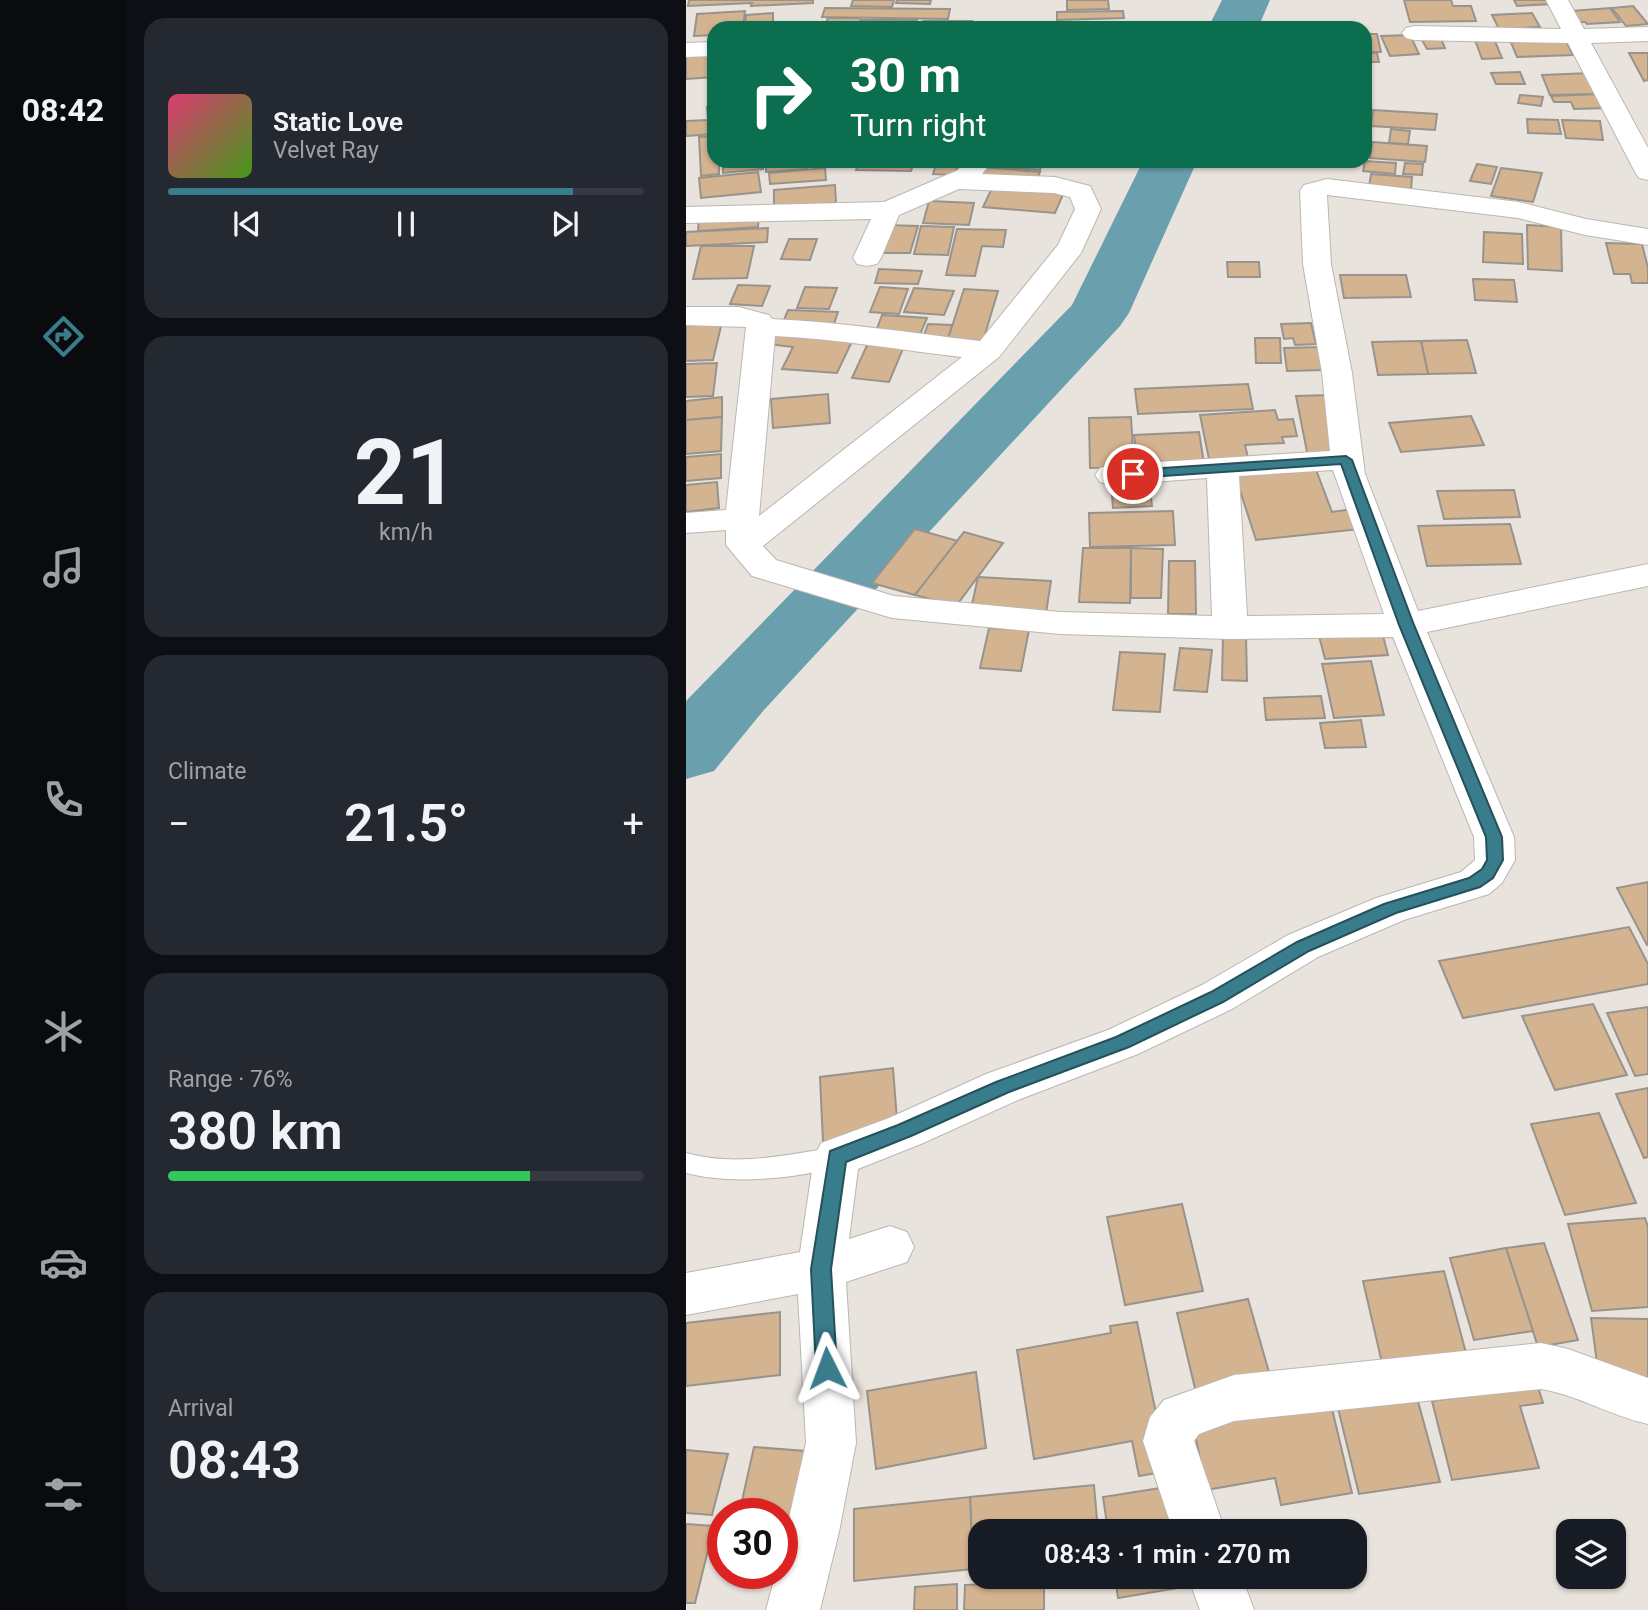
<!DOCTYPE html>
<html lang="en">
<head>
<meta charset="utf-8">
<style>
  :root { --surface:#171b24; --page:#242831; --text:#f1f3f6; --muted:#9ea1a6; --line:#363941; --accent:#397c8c }
  body { margin:0; font-family:Roboto,sans-serif; background:var(--page); color:var(--text); height:100vh; display:flex; flex-direction:column; font-size:26px; white-space:nowrap }
  * { box-sizing:border-box; margin:0 }
  p { font-size:23px; color:var(--muted) }
  .icon { flex:none; width:38px; height:38px; fill:none; stroke:currentColor; stroke-width:2; stroke-linecap:round; stroke-linejoin:round }
  .map { position:relative; flex:1; overflow:hidden }
  .sheet { display:flex; flex-direction:column; gap:18px; padding:18px; background:#0d0f14; width:560px }
  .sheet>* { flex:none }
  .guide { position:absolute; left:21px; top:21px; width:665px; height:147px; border-radius:21px; box-shadow:0 2px 5px #0004; background:#0b6e4f; color:#fff; overflow:hidden }
  .fabs { position:absolute; left:870px; top:1519px; display:grid; gap:14px }
  .fabs a { display:grid; place-items:center; width:70px; height:70px; border-radius:14px; background:var(--surface); box-shadow:0 2px 5px #0004; font-size:35px }
  .speed { position:absolute; left:21px; top:1498px; display:flex; gap:14px; font-size:35px; font-weight:700; text-align:center }
  .speed>* { display:grid; place-content:center; width:91px; height:91px; border-radius:50%; background:var(--surface); box-shadow:0 2px 5px #0004; line-height:1 }
  .speed .limit { border:10px solid #d22; background:#fff; color:#111 }
  .pin { position:absolute; display:grid; place-items:center; width:60px; height:60px; color:#fff; margin:-30px; border:4px solid #fff; border-radius:50%; box-shadow:0 2px 7px #0007 }
  .me { position:absolute; width:77px; margin:-38px; rotate:357deg; stroke-linejoin:round; filter:drop-shadow(0 0 5px #0008) }
  .turn { display:flex; align-items:center; gap:24px; height:147px; padding:0 28px; font-size:32px }
  .turn .icon { width:91px; height:91px; stroke-width:2.5 }
  .turn b { display:block; font-size:49px; line-height:60px }
  .big { font-size:52px; font-weight:600; line-height:1.1 }
  .sheet .widget { flex:1; display:flex; flex-direction:column; justify-content:center; gap:10px; min-width:0; padding:0 24px; border-radius:21px; background:var(--page) }
  .sheet .dial { align-items:center; gap:0 }
  .dial b { font-size:91px; line-height:1 }
  .song { display:flex; align-items:center; gap:21px }
  .cover { width:84px; height:84px; border-radius:10px; background:linear-gradient(135deg,hsl(340 70% 55%),hsl(100 70% 35%)) }
  .played { height:7px; border-radius:4px; background:linear-gradient(90deg,var(--accent) 85%,var(--line) 85%) }
  .keys { display:flex; justify-content:space-around; direction:ltr }
  .heat { display:flex; justify-content:space-between; align-items:center; font-size:38px; direction:ltr }
  .charge { height:10px; border-radius:5px; background:linear-gradient(90deg,#34c759 76%,var(--line) 0) }
  .trip { position:absolute; left:282px; top:1519px; width:399px; height:70px; border-radius:21px; background:var(--surface); box-shadow:0 2px 5px #0004; font-weight:600; line-height:70px; text-align:center }
  main { display:flex; flex:1; min-height:0 }
  .tab-bar { display:flex; flex-direction:column; width:126px; justify-content:space-around; align-items:center; background:#090b0e; color:var(--muted) }
  .tab-bar .icon { width:49px; height:49px }
  .tab-bar .active { color:var(--accent) }
  .tab-bar b { font-size:32px; color:var(--text) }
  .map>svg:first-child { display:block }
</style>
</head>
<body>
<main>
<nav class="tab-bar">
<b>08:42</b>
<svg class="icon active" aria-label="directions" viewBox="0 0 24 24"><path d="M12 3l9 9-9 9-9-9zM9 14v-3h6M13 9l2 2-2 2"/></svg>
<svg class="icon" aria-label="music" viewBox="0 0 24 24"><path d="M9 18V5l10-2v13"/><circle cx="6" cy="18" r="3"/><circle cx="16" cy="16" r="3"/></svg>
<svg class="icon" aria-label="phone" viewBox="0 0 24 24"><path d="M5 4h4l2 5-3 2q2 4 5 5l2-3 5 2v4C11 20 4 13 5 4z"/></svg>
<svg class="icon" aria-label="climate" viewBox="0 0 24 24"><path d="M12 3v18M4 7l16 10M4 17L20 7"/></svg>
<svg class="icon" aria-label="car" viewBox="0 0 24 24"><path d="M5 17H2v-5l4-1 3-4h7l3 4 3 1v5h-3M9 17h6M6 11h13"/><circle cx="7" cy="17" r="2"/><circle cx="17" cy="17" r="2"/></svg>
<svg class="icon" aria-label="filters" viewBox="0 0 24 24"><path d="M4 7h16M4 17h16"/><circle cx="9" cy="7" r="2"/><circle cx="15" cy="17" r="2"/></svg>
</nav>
<section class="sheet">
<div class="widget">
<div class="song"><i class="cover"></i><div><b>Static Love</b><p>Velvet Ray</p></div></div>
<div class="played"></div>
<div class="keys"><svg class="icon" aria-label="previous" viewBox="0 0 24 24"><path d="M18 5L8 12l10 7zM5 5v14"/></svg><svg class="icon" aria-label="pause" viewBox="0 0 24 24"><path d="M8 5v14M16 5v14"/></svg><svg class="icon" aria-label="next" viewBox="0 0 24 24"><path d="M6 5l10 7-10 7zM19 5v14"/></svg></div>
</div>
<div class="widget dial"><b>21</b><p>km/h</p></div>
<div class="widget"><p>Climate</p>
<div class="heat"><a>−</a><b class="big">21.5°</b><a>+</a></div>
</div>
<div class="widget"><p>Range · 76%</p><b class="big">380 km</b><div class="charge"></div></div>
<div class="widget"><p>Arrival</p><b class="big">08:43</b></div>
</section>
<div class="map">
<svg width="962" height="1610" viewBox="0 0 962 1610">
  <rect width="100%" height="100%" fill="#e9e3dd"/>
  <g fill="none" stroke-linecap="round" stroke-linejoin="round">
    <g fill="#6aa0ae" fill-rule="evenodd">
      <polygon points="536,0 584,0 572,28 522,28"/>
      <polygon points="457,161 511,161 443,313 434,326 77,711 28,771 0,779 0,701 386,305"/>
    </g>
  </g>
  <g fill="#d4b390" stroke="#98938d" stroke-width="2">
    <polygon points="3,0 127,0 127,3 65,6 66,3 2,6"/>
    <polygon points="167,0 208,0 206,7 165,6"/>
    <polygon points="211,0 245,0 244,4 210,3"/>
    <polygon points="381,0 422,0 423,9 381,10"/>
    <polygon points="718,0 765,0 767,6 785,6 790,21 724,22"/>
    <polygon points="828,0 865,0 867,4 831,6"/>
    <polygon points="947,6 962,24 940,26 926,8"/>
    <polygon points="139,8 264,9 262,19 136,17"/>
    <polygon points="924,8 934,22 901,24 899,22 891,22 883,11"/>
    <polygon points="59,11 57,28 28,28 28,35 8,36 11,14"/>
    <polygon points="437,11 438,18 371,20 371,12"/>
    <polygon points="87,13 87,28 59,28 60,15"/>
    <polygon points="846,13 854,27 813,29 806,15"/>
    <polygon points="142,18 175,18 172,28 138,28"/>
    <polygon points="176,20 231,20 229,28 174,28"/>
    <polygon points="237,21 286,21 284,28 246,28 246,26 235,26"/>
    <polygon points="679,34 691,34 695,52 679,52"/>
    <polygon points="724,35 733,54 704,56 695,36"/>
    <polygon points="754,37 759,48 741,49 735,38"/>
    <polygon points="808,39 816,58 796,59 789,40"/>
    <polygon points="879,39 887,55 831,57 824,40"/>
    <polygon points="28,51 28,77 0,79 0,56"/>
    <polygon points="679,53 691,53 693,62 679,62"/>
    <polygon points="943,53 962,53 962,80 958,81"/>
    <polygon points="834,72 839,84 810,84 805,73"/>
    <polygon points="906,73 915,94 864,95 856,75"/>
    <polygon points="916,94 922,108 888,109 885,102 868,102 865,96"/>
    <polygon points="834,95 857,97 855,106 832,103"/>
    <polygon points="21,107 28,107 28,134 0,136 0,121 22,120"/>
    <polygon points="687,110 751,114 749,130 685,126"/>
    <polygon points="841,119 872,120 875,134 842,133"/>
    <polygon points="876,120 914,121 917,140 880,138"/>
    <polygon points="705,129 724,131 722,144 703,143"/>
    <polygon points="28,136 28,161 33,161 33,174 15,176 13,137"/>
    <polygon points="686,142 741,146 739,162 684,158"/>
    <polygon points="37,161 77,161 77,169 37,173"/>
    <polygon points="80,161 119,161 121,169 80,172"/>
    <polygon points="124,161 171,161 171,164 124,167"/>
    <polygon points="173,161 228,161 225,171 170,170"/>
    <polygon points="251,161 273,161 269,175 247,174"/>
    <polygon points="299,161 357,161 354,170 297,166"/>
    <polygon points="679,161 710,163 709,174 677,171"/>
    <polygon points="719,163 737,164 736,175 717,174"/>
    <polygon points="791,164 811,167 805,184 784,181"/>
    <polygon points="296,167 354,172 350,182 291,178"/>
    <polygon points="139,168 140,180 84,184 83,173"/>
    <polygon points="815,168 856,173 847,202 805,196"/>
    <polygon points="72,172 75,192 15,198 13,178"/>
    <polygon points="685,174 726,177 725,190 683,187"/>
    <polygon points="308,184 379,190 369,213 297,207"/>
    <polygon points="149,185 150,203 88,208 88,190"/>
    <polygon points="243,201 288,203 283,225 237,223"/>
    <polygon points="73,215 72,227 12,231 13,218"/>
    <polygon points="199,225 232,226 224,253 191,253"/>
    <polygon points="841,225 875,227 876,271 842,269"/>
    <polygon points="235,226 268,227 262,255 228,254"/>
    <polygon points="82,228 81,242 0,246 0,232"/>
    <polygon points="271,229 320,230 317,247 296,246 289,276 260,275"/>
    <polygon points="798,232 836,234 837,264 797,262"/>
    <polygon points="103,239 131,239 124,260 95,259"/>
    <polygon points="920,243 956,244 962,268 962,283 946,283 944,274 928,274"/>
    <polygon points="15,246 68,246 61,278 7,279"/>
    <polygon points="541,262 573,262 574,277 542,277"/>
    <polygon points="193,269 236,271 232,284 189,283"/>
    <polygon points="654,275 720,275 725,297 658,298"/>
    <polygon points="787,279 828,280 831,302 789,300"/>
    <polygon points="52,285 84,286 76,306 44,304"/>
    <polygon points="119,287 151,288 143,309 111,308"/>
    <polygon points="194,287 222,289 213,314 184,312"/>
    <polygon points="228,288 268,291 258,315 218,312"/>
    <polygon points="278,289 312,291 297,341 262,339"/>
    <polygon points="102,310 152,312 147,327 96,325"/>
    <polygon points="196,315 241,318 233,337 189,334"/>
    <polygon points="0,318 37,318 27,360 0,361"/>
    <polygon points="625,323 630,344 609,345 607,338 598,339 595,324"/>
    <polygon points="242,324 266,325 262,339 237,338"/>
    <polygon points="90,330 168,337 151,373 96,369 107,347 82,344"/>
    <polygon points="569,338 594,338 595,363 570,363"/>
    <polygon points="781,340 790,373 742,374 735,341"/>
    <polygon points="183,341 219,344 203,382 166,378"/>
    <polygon points="735,341 742,374 692,375 686,342"/>
    <polygon points="636,347 639,370 601,371 598,348"/>
    <polygon points="31,363 27,396 0,397 0,364"/>
    <polygon points="562,384 567,409 452,414 449,389"/>
    <polygon points="142,394 144,423 87,428 85,399"/>
    <polygon points="645,395 658,455 622,457 610,396"/>
    <polygon points="36,397 36,417 0,420 0,401"/>
    <polygon points="589,410 592,420 607,419 611,436 596,437 598,443 559,445 563,462 524,464 514,415"/>
    <polygon points="785,416 798,445 715,452 703,423"/>
    <polygon points="36,417 35,451 0,454 0,420"/>
    <polygon points="445,417 448,467 404,468 403,418"/>
    <polygon points="513,432 518,463 452,466 448,435"/>
    <polygon points="35,454 35,478 0,481 0,457"/>
    <polygon points="629,467 646,512 667,509 675,529 570,540 549,475"/>
    <polygon points="463,481 466,506 427,508 425,482"/>
    <polygon points="31,482 33,508 0,512 0,485"/>
    <polygon points="828,490 834,517 758,519 751,491"/>
    <polygon points="487,511 489,545 404,547 403,513"/>
    <polygon points="824,524 835,564 741,566 732,526"/>
    <polygon points="229,529 272,541 229,595 186,583"/>
    <polygon points="278,532 317,543 270,606 229,595"/>
    <polygon points="397,548 445,548 444,603 393,602"/>
    <polygon points="445,548 477,549 475,598 445,598"/>
    <polygon points="483,561 509,561 510,614 482,614"/>
    <polygon points="292,577 365,581 360,613 285,609"/>
    <polygon points="303,628 343,630 335,671 294,668"/>
    <polygon points="696,632 702,655 639,659 633,636"/>
    <polygon points="537,637 560,637 561,681 536,680"/>
    <polygon points="494,648 526,650 521,692 488,690"/>
    <polygon points="434,652 479,654 474,712 427,710"/>
    <polygon points="685,661 698,715 648,718 636,664"/>
    <polygon points="635,696 639,718 580,720 578,698"/>
    <polygon points="675,720 680,747 639,748 634,723"/>
    <polygon points="962,882 962,945 961,945 931,888"/>
    <polygon points="943,927 962,964 962,984 777,1018 753,961"/>
    <polygon points="907,1004 941,1075 869,1090 836,1016"/>
    <polygon points="962,1007 962,1074 949,1076 921,1013"/>
    <polygon points="207,1068 212,1133 137,1142 134,1077"/>
    <polygon points="962,1088 962,1157 958,1158 930,1094"/>
    <polygon points="913,1113 950,1203 879,1215 845,1124"/>
    <polygon points="496,1204 517,1291 439,1305 421,1217"/>
    <polygon points="959,1218 962,1227 962,1307 906,1311 882,1224"/>
    <polygon points="858,1243 892,1340 852,1347 820,1248"/>
    <polygon points="820,1248 847,1331 788,1340 764,1258"/>
    <polygon points="758,1271 780,1353 696,1363 677,1281"/>
    <polygon points="562,1299 587,1386 512,1401 491,1313"/>
    <polygon points="94,1312 94,1375 0,1386 0,1323"/>
    <polygon points="905,1318 962,1319 962,1386 914,1385"/>
    <polygon points="451,1322 482,1471 453,1476 446,1441 348,1459 331,1350 425,1333 424,1326"/>
    <polygon points="846,1368 857,1403 834,1406 853,1468 766,1480 746,1401 803,1393"/>
    <polygon points="290,1372 300,1448 190,1469 181,1391"/>
    <polygon points="727,1383 754,1482 673,1494 649,1396"/>
    <polygon points="643,1396 666,1493 595,1505 589,1478 520,1490 506,1418"/>
    <polygon points="68,1447 132,1452 116,1529 96,1527 96,1514 53,1514"/>
    <polygon points="0,1450 42,1454 26,1515 0,1513"/>
    <polygon points="408,1485 412,1531 294,1531 294,1576 287,1577 284,1497"/>
    <polygon points="481,1487 488,1531 422,1531 417,1497"/>
    <polygon points="284,1497 287,1569 168,1581 168,1509"/>
    <polygon points="0,1524 28,1526 9,1603 0,1603"/>
    <polygon points="429,1577 496,1577 498,1587 432,1598"/>
    <polygon points="358,1582 358,1610 278,1610 279,1585"/>
    <polygon points="271,1584 271,1610 228,1610 229,1587"/>
  </g>
  <g fill="none" stroke-linecap="round" stroke-linejoin="round">
    <defs>
      <path id="lane" d="M151,1147L159,1150L162,1157L159,1164C115,1179 45,1185 0,1173V1153C51,1167 100,1155 151,1147Z"/>
      <g id="street">
        <polygon points="860,0 882,0 898,29 962,27 962,41 905,43 962,148 962,180 953,178 949,172 882,43 728,40 720,38 716,33 720,28 728,26 875,29"/>
        <polygon points="28,42 28,56 0,57 0,43"/>
        <path d="M279,161H300L303,165L296,174L369,177L404,186L415,209L395,253L313,357L77,546L90,560L208,596L374,612L526,616L521,478L425,485L414,482L409,475L414,468L425,465L644,451L636,373L617,264L614,191L618,185L641,179L833,202L900,219L962,229V245L899,235L832,218L641,195L645,264L666,373L679,474L732,611L962,564V586L741,632L828,837L829,860L816,883L803,894L718,920L632,957L546,1009L452,1054L332,1100L235,1144L172,1169L163,1239L204,1226L221,1232L228,1247L221,1262L160,1282L170,1443L153,1532L134,1610H80L90,1573H96V1549L120,1443L112,1294L0,1315V1273L114,1252L128,1157L135,1143L203,1118L300,1074L422,1030L516,985L602,935L690,898L775,872L789,860L788,837L707,637L544,639L374,634L206,618L66,576L40,545V530L0,533V513L40,510L60,327L0,325V307H53L83,315L86,319C156,322 225,333 294,341L372,245L389,209L384,197L368,193L273,189L213,215L195,258L191,264L181,266L171,264L167,258L185,219L0,223V207L198,202L272,170ZM89,336C152,339 213,350 276,357L73,516ZM647,470L698,614L561,616L553,476Z"/>
        <path d="M855,1343L882,1349L962,1378V1424C925,1416 892,1395 855,1389L548,1421L513,1434L508,1441L539,1531H487L457,1441L464,1417L478,1400L548,1375Z"/>
        <polygon points="502,1577 556,1577 568,1610 514,1610"/>
      </g>
    </defs>
    <use href="#lane" stroke="#bcb6b0" stroke-width="2"/>
    <use href="#street" stroke="#bcb6b0" stroke-width="2"/>
    <use href="#lane" fill="#fff" fill-rule="evenodd"/>
    <use href="#street" fill="#fff" fill-rule="evenodd"/>
  </g>
  <polygon fill="#397c8c" stroke="#25515b" stroke-width="2" points="660,456 666,460 728,625 816,837 817,860 807,878 794,887 710,913 623,951 537,1002 443,1047 323,1092 225,1136 160,1162 145,1269 151,1368 148,1375 141,1378 133,1375 130,1368 125,1269 144,1151 212,1125 310,1082 430,1037 525,992 611,942 698,904 783,878 796,869 801,860 800,837 713,625 655,464 447,478 440,474 447,470"/>
</svg>
<div class="fabs">
<a><svg class="icon" aria-label="layers" viewBox="0 0 24 24"><path d="M12 4l9 5-9 5-9-5zM3 14l9 5 9-5"/></svg></a>
</div>
<div class="speed"><div class="limit">30</div></div>
<div class="pin" style="left:447px;top:474px;background:#d93025"><svg class="icon" aria-label="arrive" viewBox="0 0 24 24"><path d="M6 21V4h12l-3 4 3 4H6"/></svg></div>
<svg class="me" style="left:141px;top:1368px" viewBox="-20 -20 40 40"><path d="M0-17L14 15 0 8-14 15z" fill="#397c8c" stroke="#fff" stroke-width="4"/></svg>
<div class="trip">08:43 · 1 min · 270 m</div>
<div class="guide">
<div class="turn"><svg class="icon" aria-label="right" viewBox="0 0 24 24"><path d="M7 20v-9h11M14 6l5 5-5 5"/></svg><div><b>30 m</b>Turn right</div></div>
</div>
</div>
</main>
</body>
</html>
